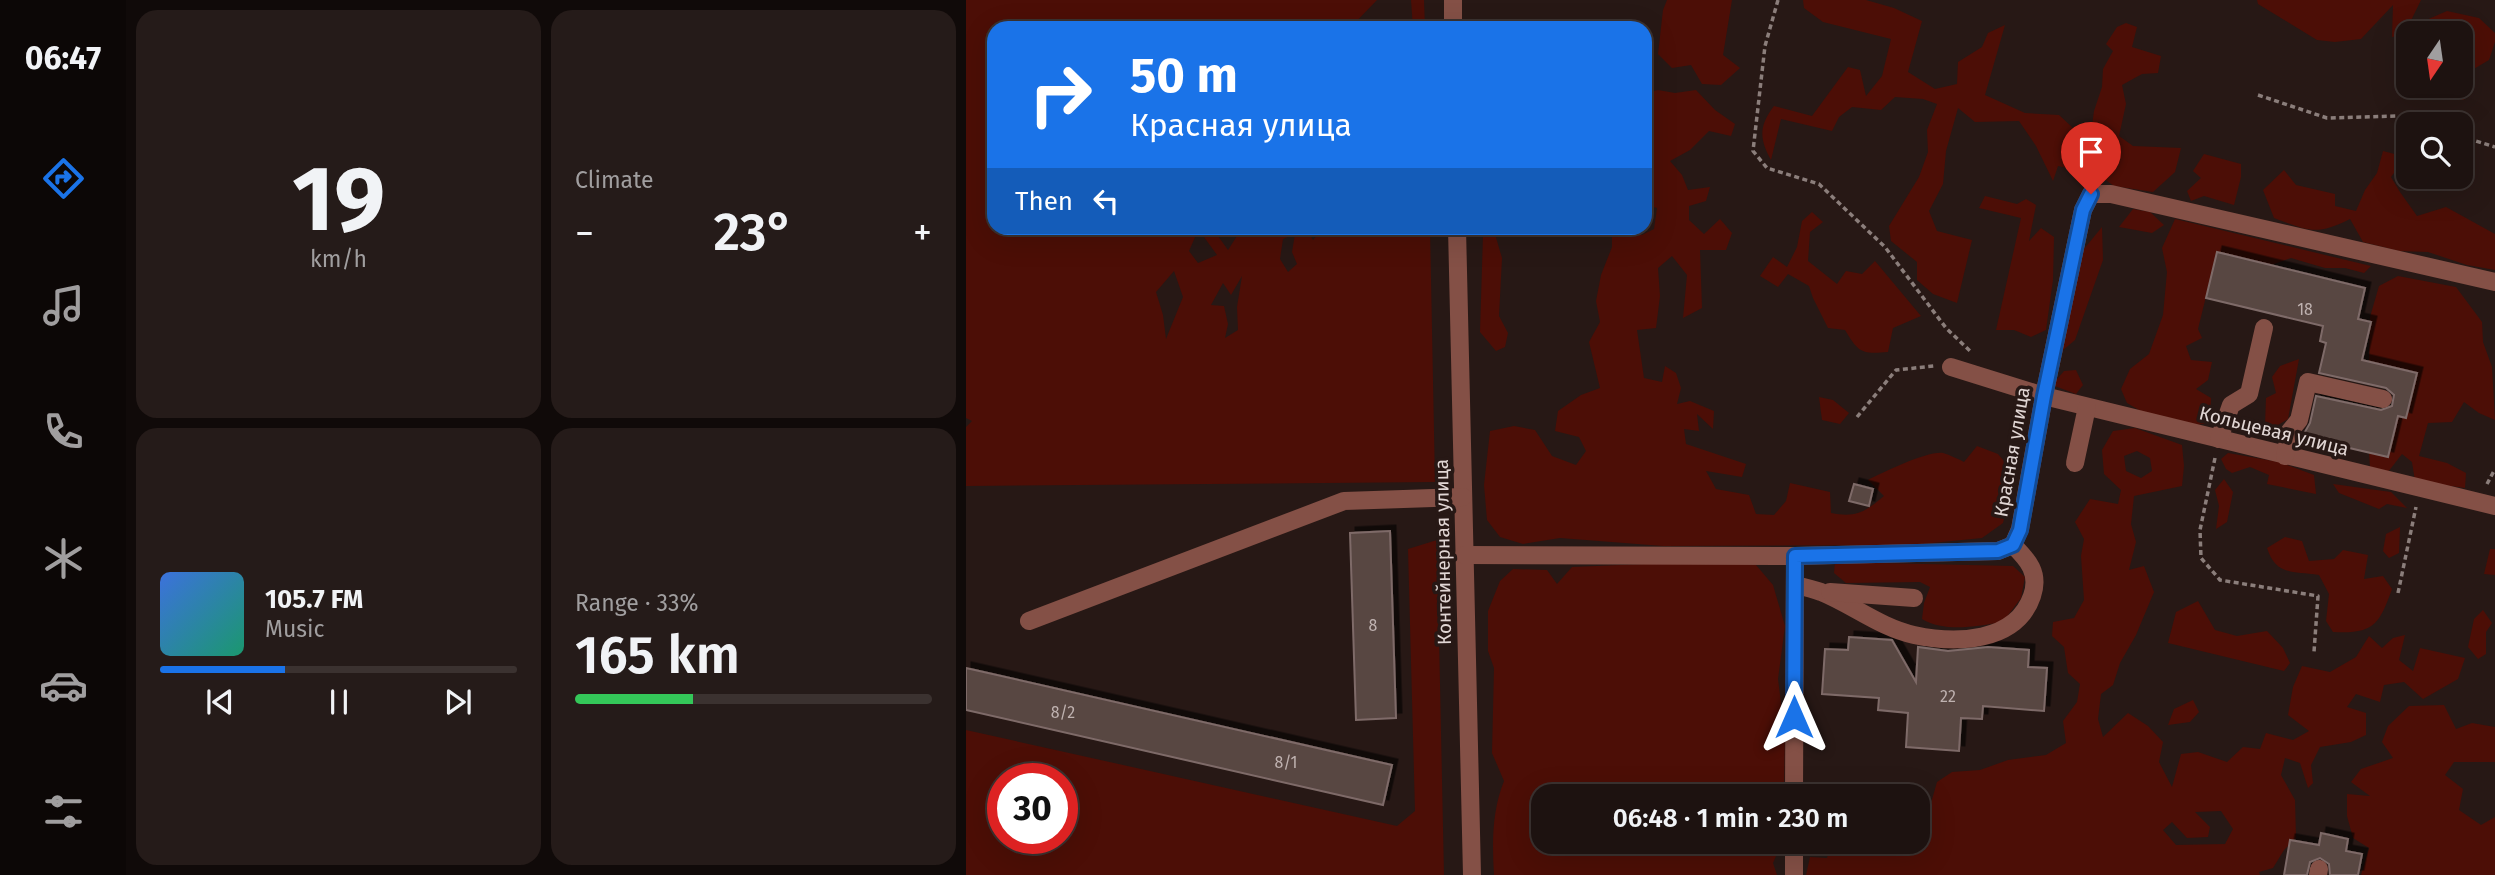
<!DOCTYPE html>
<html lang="en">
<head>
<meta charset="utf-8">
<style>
  :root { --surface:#1d1210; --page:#251b19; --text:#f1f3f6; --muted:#a09e9f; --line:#3b3230; --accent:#1a73e8 }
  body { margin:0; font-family:"Fira Sans",sans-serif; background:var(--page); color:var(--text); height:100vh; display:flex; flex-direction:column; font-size:26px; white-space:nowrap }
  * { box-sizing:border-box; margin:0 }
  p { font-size:23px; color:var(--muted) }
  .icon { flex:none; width:38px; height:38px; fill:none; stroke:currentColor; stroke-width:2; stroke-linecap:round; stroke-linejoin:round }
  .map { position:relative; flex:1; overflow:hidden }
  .sheet { display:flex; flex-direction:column; gap:10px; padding:10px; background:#100a09; width:840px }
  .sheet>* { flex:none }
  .hud { position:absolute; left:21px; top:21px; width:665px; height:214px; border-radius:21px; box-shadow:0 7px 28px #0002,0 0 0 2px var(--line); background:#1a73e8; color:#fff; overflow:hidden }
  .needle { width:46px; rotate:193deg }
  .fabs { position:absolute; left:1430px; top:21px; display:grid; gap:14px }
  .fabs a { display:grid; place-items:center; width:77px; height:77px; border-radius:14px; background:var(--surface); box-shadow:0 7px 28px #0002,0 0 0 2px var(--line); font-size:35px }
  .speed { position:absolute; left:21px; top:763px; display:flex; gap:14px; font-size:35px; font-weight:700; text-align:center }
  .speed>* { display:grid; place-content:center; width:91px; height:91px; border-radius:50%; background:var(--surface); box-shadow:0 7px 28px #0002,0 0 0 2px var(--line); line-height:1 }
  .speed .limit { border:10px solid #d22; background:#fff; color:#111 }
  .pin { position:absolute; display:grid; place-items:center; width:60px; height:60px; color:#fff; margin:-72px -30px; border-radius:50% 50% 50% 0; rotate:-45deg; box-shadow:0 0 7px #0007 }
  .pin .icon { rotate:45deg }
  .me { position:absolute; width:77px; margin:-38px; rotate:0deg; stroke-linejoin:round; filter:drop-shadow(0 0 5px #0008) }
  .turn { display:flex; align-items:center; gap:24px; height:147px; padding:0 28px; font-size:32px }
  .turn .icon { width:91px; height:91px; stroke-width:2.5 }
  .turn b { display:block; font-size:49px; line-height:60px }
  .then { display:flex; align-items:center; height:66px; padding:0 28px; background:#0003; gap:14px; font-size:26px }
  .big { font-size:52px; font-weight:600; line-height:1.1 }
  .sheet .card { flex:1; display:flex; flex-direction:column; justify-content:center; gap:10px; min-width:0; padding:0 24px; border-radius:21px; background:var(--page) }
  .sheet .dial { align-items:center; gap:0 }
  .dial b { font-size:91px; line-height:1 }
  .song { display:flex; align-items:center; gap:21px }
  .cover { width:84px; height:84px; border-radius:10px; background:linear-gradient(135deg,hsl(220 70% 55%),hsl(160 70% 35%)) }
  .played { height:7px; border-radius:4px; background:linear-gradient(90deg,var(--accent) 35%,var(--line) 35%) }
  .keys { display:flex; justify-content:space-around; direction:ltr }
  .heat { display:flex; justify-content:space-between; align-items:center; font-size:38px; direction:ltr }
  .charge { height:10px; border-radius:5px; background:linear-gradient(90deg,#34c759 33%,var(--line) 0) }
  .sheet .tiles { flex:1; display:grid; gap:10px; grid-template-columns:repeat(2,1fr) }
  .trip { position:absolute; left:565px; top:784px; width:399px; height:70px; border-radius:21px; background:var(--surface); box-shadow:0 7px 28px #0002,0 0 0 2px var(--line); font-weight:600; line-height:70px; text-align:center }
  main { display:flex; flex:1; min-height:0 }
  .menu { display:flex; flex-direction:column; width:126px; justify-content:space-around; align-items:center; background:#0c0706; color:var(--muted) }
  .menu .icon { width:49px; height:49px }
  .menu .current { color:var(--accent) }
  .menu b { font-size:32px; color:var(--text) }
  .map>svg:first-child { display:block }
</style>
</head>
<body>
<main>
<nav class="menu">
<b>06:47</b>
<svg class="icon current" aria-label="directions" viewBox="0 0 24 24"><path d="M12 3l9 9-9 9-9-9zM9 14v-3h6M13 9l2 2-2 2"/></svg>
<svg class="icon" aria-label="music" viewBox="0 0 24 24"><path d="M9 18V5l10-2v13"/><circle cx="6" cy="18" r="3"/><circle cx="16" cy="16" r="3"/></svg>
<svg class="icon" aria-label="phone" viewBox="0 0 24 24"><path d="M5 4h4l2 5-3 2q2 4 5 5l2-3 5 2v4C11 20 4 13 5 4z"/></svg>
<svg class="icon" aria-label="climate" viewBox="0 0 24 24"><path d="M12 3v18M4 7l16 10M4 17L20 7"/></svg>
<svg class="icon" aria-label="car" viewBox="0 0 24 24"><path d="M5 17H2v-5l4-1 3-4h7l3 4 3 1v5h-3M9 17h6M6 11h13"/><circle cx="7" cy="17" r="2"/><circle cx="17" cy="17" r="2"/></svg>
<svg class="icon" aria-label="filters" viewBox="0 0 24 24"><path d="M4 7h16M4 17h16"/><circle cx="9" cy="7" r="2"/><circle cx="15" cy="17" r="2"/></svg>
</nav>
<section class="sheet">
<div class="tiles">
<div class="card dial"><b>19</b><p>km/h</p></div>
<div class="card"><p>Climate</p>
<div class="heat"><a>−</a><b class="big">23°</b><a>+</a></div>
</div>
<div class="card">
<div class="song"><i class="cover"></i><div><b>105.7 FM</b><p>Music</p></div></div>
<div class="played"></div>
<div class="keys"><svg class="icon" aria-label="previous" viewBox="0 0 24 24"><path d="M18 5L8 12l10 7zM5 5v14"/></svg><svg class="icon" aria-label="pause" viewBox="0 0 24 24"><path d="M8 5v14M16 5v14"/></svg><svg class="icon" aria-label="next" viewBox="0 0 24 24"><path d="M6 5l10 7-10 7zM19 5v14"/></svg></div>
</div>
<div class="card"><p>Range · 33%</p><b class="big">165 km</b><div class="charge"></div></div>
</div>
</section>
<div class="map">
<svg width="1529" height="875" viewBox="0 0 1529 875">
  <defs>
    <filter id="shadow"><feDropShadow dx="5.5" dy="-5.5" stdDeviation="0" flood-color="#0009"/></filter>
  </defs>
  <rect width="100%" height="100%" fill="#271815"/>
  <g fill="#4c0e06" fill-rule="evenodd">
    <path d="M0,0H411L384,28H28V228H218L230,235L223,251L232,263L251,255L238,237L247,229L262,250L271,236L269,228H342L341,230L347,240L356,230L354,228H464L469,482L0,486V427L6,421L0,418ZM329,234L326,252L331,264L322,272L314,259L317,239ZM208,271L217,297L200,339L197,315L190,292ZM276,276L271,307L272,330L259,338L262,324L258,306L245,305L257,283L265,295Z"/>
    <polygon points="445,0 458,0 459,28 447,28"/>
    <polygon points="701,0 766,0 757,55 774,68 755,85 736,84 725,65 706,68 692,54 697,10"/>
    <path d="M837,0H900L928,8L956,21L942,72L969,89L991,84L992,62L1016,47L1022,33L1039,25L1019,95L1059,113L1093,115L1107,128L1109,154L1105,169L1092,166L1087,181L1070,146L1053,121L1009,122L992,108L980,151L977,184L963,211L971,231L1006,240L991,303L967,294L951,280V262L925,241L923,226L953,177L962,152L961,130L971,104L957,99L929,97L915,110L886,107L873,117L866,131L815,119L805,160C793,138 793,126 808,106L846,116L882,67L894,70L900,96L916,76L925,39L857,22L838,8Z"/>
    <polygon points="1291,0 1455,0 1438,35 1426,37 1427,5 1395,39 1369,42 1351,40 1292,4"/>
    <polygon points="1481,11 1513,18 1529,33 1529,42 1523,60 1506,70 1498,100 1478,95 1471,86 1494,86 1494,33 1456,33 1458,21"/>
    <polygon points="1160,23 1171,27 1166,47 1195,56 1192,73 1176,74 1156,85 1160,104 1153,136 1167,146 1215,148 1209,172 1187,192 1148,186 1127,171 1124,140 1128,111 1136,87 1137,69 1147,51 1140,44 1151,27"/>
    <path d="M692,90L709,93L730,90L749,110L769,124L765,136L743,131L724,150L704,161L716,175L722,190L744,187L740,201L723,206V220L738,234L754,219L766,233L760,250H734L736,308L717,318L721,275L706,256L692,268L694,296L690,328L671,330L678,378L696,382L699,366L710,373L715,388L711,404L724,401L748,411L747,429L731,414L733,431L718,429L720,444L780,464L776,477L740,471L750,489L783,495L790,514L808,515L820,501L824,483L864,492L865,513C890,518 899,512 918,496L902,480C918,472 961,451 977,453C984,455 992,459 998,462L1011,446L1032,454L1049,474L1037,523L1016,538L946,545L697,546L594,538L557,544L534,537L521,520L518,485L524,431L548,426L569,430L586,456L610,465L620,451L613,437L589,431L592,411L615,395L634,388L623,342L634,322L630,301L635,275L646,247V230L648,228H663L676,235L688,229L691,208L679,205V93Z"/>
    <path d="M1417,151L1440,157L1425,177L1434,192L1451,216L1480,207L1529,234V270L1501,265L1462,252L1433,251L1397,242L1384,219C1350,236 1343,231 1308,218L1297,190L1318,170L1330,185L1369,194V206L1390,211L1399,190L1411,173Z"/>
    <polygon points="1238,154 1275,164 1275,177 1268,205 1238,196 1225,201 1221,191 1235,178 1227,171"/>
    <polygon points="1019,196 1051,204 1060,199 1070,205 1063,241 1075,228 1088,237 1087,280 1080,330 1065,337 1048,330 1030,330 1055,218 1013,208"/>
    <polygon points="1167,209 1184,212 1198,225 1186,233 1153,227"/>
    <path d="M846,212L857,222L844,232L842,261L871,284L880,271L896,274L909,261L955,316L927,328L922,352C895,354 893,353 879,330L862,328L847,298L843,286L822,274L812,287L794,276L807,257L821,267L831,247L836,221Z"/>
    <polygon points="1209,219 1405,266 1398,273 1379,268 1359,268 1325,258 1305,265 1251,252 1232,329 1236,338 1220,346 1225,360 1246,362 1242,380 1230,389 1245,398 1244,422 1228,426 1178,413 1161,403 1155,389 1164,369 1183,354 1197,315 1201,272 1196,248"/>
    <polygon points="1136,227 1137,260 1109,340 1096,351 1118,249"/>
    <polygon points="514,228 532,228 529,234 536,258 533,316 542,333 539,347 530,351 514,332 517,235"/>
    <polygon points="1432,276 1490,287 1516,322 1517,342 1526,367 1529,420 1513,413 1498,402 1486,422 1462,423 1453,456 1481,463 1500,473 1499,488 1449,481 1446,462 1436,454 1422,472 1404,467 1403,453 1422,457 1432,416 1440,418 1451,373 1403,361 1404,317 1413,286"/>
    <polygon points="1333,359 1322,419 1307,428 1299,426 1300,398 1310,393 1306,377 1314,366"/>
    <polygon points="1110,370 1117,385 1110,394 1086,385 1098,371"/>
    <polygon points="853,397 867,400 883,413 874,424 856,420"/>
    <path d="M1169,428L1216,445L1218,466L1216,486L1168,496L1165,524L1170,542L1163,570L1178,566L1188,592L1170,635L1154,663L1147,685L1135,694L1132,719L1137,737L1162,713L1182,726L1197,742L1193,762L1206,787L1215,754L1232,752L1261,762L1277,747L1294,749L1300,733L1327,740L1343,731L1322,715L1327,687L1336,666L1364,672L1390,657L1403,636L1416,648L1427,638L1439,635L1433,660L1447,671L1454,648L1499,658L1492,679L1457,699L1438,682L1418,685L1414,702L1390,694L1381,707L1400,713V735L1385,742L1354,747L1345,765L1347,783L1342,788L1334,763L1319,758L1315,775L1329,800L1330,838L1318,850L1307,868L1293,872L1294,875H840L844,857L861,858L865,842H952V822L961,817L971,782L986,772L1014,770L1042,760L1080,755L1100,743L1097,721L1111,702L1114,684L1102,673L1098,647L1086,636L1087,622L1108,618L1118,600L1115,556L1118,539L1109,522L1124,499L1152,504L1155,490L1138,474L1136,450L1147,431ZM1171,451L1184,458L1186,471L1175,478L1160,471L1158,456ZM1255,811L1267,829L1259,844L1210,845L1197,830L1206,822L1221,838L1242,837L1244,827L1229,812Z"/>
    <polygon points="1262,453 1313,462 1348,475 1350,494 1301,484 1303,475 1284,467 1266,473 1260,469 1255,459"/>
    <polygon points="1258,479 1267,492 1261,522 1250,529 1253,506 1249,490"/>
    <polygon points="1367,484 1425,492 1441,508 1421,504 1413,509 1373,493"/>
    <polygon points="1434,527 1433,553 1423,558 1417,551 1420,534"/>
    <path d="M1319,537L1336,541L1343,561L1368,559L1377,550L1402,555L1398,579L1417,576L1426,589C1413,625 1408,634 1367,632L1360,621L1363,594L1353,575C1327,571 1310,576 1301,548Z"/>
    <path d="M471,540L478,875H0V730L431,826L449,811L442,549ZM37,779H96V838H37Z"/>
    <polygon points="1524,549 1529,549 1529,575 1518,574"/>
    <path d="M751,561L790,565L807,585L819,626L812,679L819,735L818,796H578V842H816L807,863L811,875H528C526,842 526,811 538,781L526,753L528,668L522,651V611L534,581L547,569L581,570L591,584L606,567Z"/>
    <path d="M869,562L1047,566L1059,577L1055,598L1037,622C1011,626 980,633 956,619L958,603L964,587L954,582L880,583L868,573Z"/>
    <polygon points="1232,601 1249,630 1271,636 1301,631 1317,648 1324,663 1318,671 1202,643 1210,612"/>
    <polygon points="1517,610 1526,623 1520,632 1520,654 1512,659 1502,647 1508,619"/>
    <polygon points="1227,700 1233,712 1224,722 1202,725 1208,709"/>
    <polygon points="1478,705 1490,729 1506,723 1529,727 1529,762 1488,762 1479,775 1497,789 1493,810 1515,825 1529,817 1529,875 1395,875 1403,848 1387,838 1381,816 1381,794 1404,796 1385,782 1395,769 1427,758 1416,742 1422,726 1443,706"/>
  </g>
  <g fill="#584643" stroke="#7e6b68" stroke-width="2" filter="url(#shadow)">
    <polygon points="1251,252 1399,288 1392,319 1405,322 1396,360 1451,373 1440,418 1432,416 1422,457 1336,437 1344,423 1350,396 1415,410 1426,406 1428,395 1420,388 1353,373 1360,343 1354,341 1357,326 1240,298"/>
    <polygon points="888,484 907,489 903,506 883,501"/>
    <polygon points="424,531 430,718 390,720 384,533"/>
    <polygon points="883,637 926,640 950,682 952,647 982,651 1022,647 1063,650 1062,667 1081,668 1078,711 1017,706 1016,719 995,718 993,751 940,747 942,713 912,710 913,698 856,694 859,649 882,650"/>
    <polygon points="0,668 426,765 417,805 0,710"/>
    <polygon points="1355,833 1382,839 1380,851 1396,854 1392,875 1364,875 1363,864 1354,858 1344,862 1341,875 1318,875 1324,840 1353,845"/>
  </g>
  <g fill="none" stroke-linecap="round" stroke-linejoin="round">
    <g stroke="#8b7e7b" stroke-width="3.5" stroke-dasharray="5 3.5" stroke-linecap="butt">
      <polyline points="812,0 799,46 787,151 801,168 853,184 919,247 980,328 1004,351"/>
      <polyline points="1292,95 1361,118 1431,116 1458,124"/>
      <polyline points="1494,136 1529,147"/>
      <polyline points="891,417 930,370 968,366"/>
      <polyline points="1249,458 1234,530 1235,558 1254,580 1352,596 1348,652"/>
      <polyline points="1521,484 1529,469"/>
      <polyline points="1432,593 1450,507"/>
    </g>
    <g stroke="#845046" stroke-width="18">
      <polyline points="487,0 487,28"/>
      <polyline points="491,228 506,875"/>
      <polyline points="985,367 1078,396 1529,506"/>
      <polyline points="1253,439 1265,405 1283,394 1298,328"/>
      <polyline points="1319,456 1324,431 1333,420 1342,382 1417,399"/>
      <polyline points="1109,463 1121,407"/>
      <polyline points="498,555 829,556 1032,551 1047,545 1054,529 1078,396 1117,210 1125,194 1145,194 1529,282"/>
      <path d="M829,585C838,587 847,589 855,592C887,605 915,628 948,635C989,644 1050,643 1066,596C1074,573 1062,560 1047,545"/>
      <polyline points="864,592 948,598"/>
      <polyline points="63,621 378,501 497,497"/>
      <polyline points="828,796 829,556"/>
      <polyline points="828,875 828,842"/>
      <polyline points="1352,875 1353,869"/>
    </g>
  </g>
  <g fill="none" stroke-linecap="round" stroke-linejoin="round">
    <defs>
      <polyline id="route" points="828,717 829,556 1032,551 1047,545 1054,530 1078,396 1117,210 1125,194"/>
    </defs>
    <use href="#route" stroke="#114b97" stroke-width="18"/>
    <use href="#route" stroke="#1a73e8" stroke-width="12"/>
  </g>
  <g text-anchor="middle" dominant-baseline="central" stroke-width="7" stroke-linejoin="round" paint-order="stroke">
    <g font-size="16" fill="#bfb2b0">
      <text x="1339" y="309">18</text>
      <text x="407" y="625">8</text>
      <text x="982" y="696">22</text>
      <text x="97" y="712">8/2</text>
      <text x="320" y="762">8/1</text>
    </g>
    <g font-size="19" fill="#e1d6d4" stroke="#271815">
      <text transform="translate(1308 431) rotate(14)">Кольцевая улица</text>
      <text transform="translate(1046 452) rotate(-80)">Красная улица</text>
      <text transform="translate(477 552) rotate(-91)">Контейнерная улица</text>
    </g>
  </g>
</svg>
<div class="fabs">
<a><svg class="needle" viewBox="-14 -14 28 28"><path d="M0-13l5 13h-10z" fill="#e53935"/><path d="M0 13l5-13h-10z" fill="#a09e9f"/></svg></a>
<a><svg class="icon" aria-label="search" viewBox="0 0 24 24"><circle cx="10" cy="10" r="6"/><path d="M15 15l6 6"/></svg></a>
</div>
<div class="speed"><div class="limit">30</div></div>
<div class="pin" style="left:1125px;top:194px;background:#d93025"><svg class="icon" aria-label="arrive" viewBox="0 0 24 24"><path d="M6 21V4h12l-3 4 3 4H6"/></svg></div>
<svg class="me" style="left:828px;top:717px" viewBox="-20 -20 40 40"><path d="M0-17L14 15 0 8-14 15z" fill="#1a73e8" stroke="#fff" stroke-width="4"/></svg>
<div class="trip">06:48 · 1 min · 230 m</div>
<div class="hud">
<div class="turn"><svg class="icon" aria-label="right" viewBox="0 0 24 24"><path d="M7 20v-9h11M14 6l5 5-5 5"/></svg><div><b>50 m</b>Красная улица</div></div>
<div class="then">Then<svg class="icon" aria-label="left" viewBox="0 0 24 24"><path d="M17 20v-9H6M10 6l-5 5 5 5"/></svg></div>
</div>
</div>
</main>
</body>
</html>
